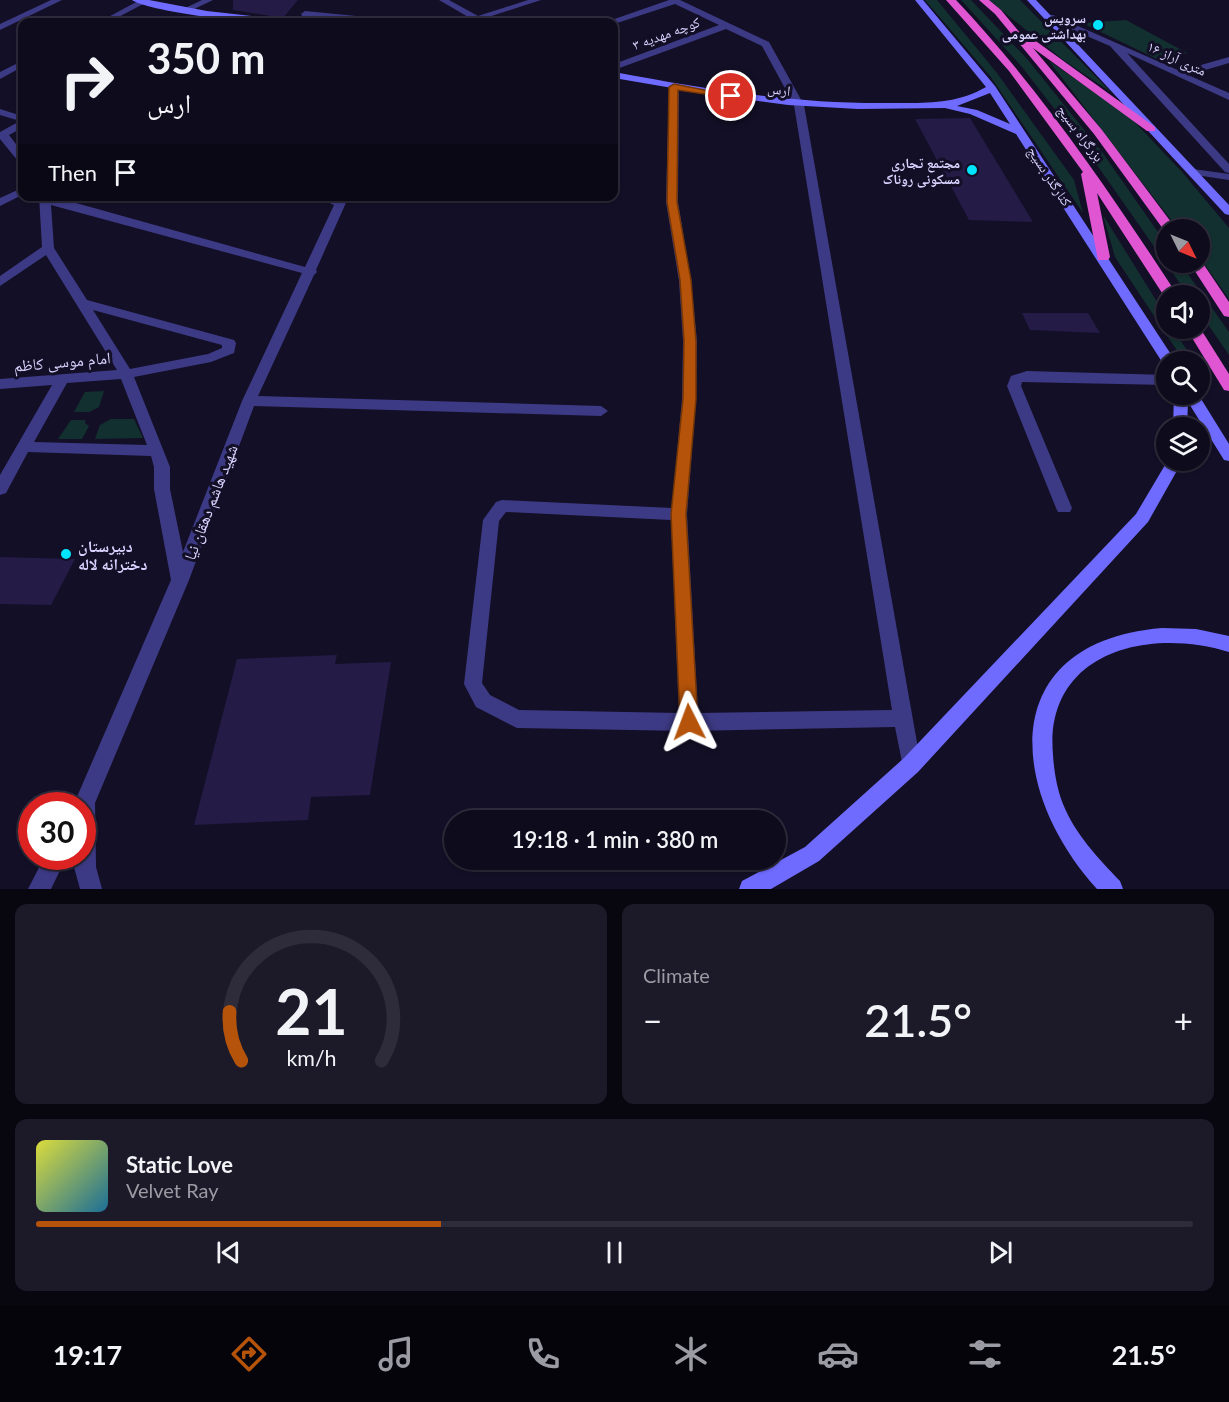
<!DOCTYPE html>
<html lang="en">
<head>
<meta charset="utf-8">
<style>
  :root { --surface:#0e0b1c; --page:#1c1929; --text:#f1f3f6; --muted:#9b9ba3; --line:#2e2b3b; --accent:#b45309 }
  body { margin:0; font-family:Lato,"Noto Naskh Arabic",sans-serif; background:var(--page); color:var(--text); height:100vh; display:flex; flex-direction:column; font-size:22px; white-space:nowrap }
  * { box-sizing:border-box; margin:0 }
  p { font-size:20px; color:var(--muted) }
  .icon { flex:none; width:33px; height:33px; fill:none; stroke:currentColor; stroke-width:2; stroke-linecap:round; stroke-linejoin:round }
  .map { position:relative; height:889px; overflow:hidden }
  .sheet { display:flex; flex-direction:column; gap:15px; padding:15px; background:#08060f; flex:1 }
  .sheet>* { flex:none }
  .hud { position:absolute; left:18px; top:18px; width:600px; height:183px; border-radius:12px; box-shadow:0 2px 4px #0004,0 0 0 2px var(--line); background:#0e0b1c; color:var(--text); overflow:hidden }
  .needle { width:39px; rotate:133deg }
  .controls { position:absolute; left:1156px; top:219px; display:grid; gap:12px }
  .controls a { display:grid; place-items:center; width:54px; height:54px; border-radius:50%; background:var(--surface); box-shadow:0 2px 4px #0004,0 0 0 2px var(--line); font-size:30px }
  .speed { position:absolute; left:18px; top:792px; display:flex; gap:12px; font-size:30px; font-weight:700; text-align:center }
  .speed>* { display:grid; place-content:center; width:78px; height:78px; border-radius:50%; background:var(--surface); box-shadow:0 2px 4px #0004,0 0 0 2px var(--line); line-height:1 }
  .speed .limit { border:9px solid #d22; background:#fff; color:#111 }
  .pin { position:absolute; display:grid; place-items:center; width:51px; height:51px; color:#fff; margin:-26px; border:3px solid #fff; border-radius:50%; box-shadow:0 2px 6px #0007 }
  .me { position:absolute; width:66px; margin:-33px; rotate:357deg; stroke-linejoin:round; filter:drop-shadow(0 0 4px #0008) }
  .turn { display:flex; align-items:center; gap:21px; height:126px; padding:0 30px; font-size:27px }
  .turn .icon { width:78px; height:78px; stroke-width:2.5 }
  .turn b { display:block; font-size:42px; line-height:51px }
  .then { display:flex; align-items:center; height:57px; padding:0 30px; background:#0003; gap:12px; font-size:22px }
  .big { font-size:45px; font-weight:600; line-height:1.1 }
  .sheet .tile { flex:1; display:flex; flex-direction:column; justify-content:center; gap:9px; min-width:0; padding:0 21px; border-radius:12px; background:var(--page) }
  .sheet .dial { align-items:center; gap:0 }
  .dial svg { height:156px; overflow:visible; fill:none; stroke:var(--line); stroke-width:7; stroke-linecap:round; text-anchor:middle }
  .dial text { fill:var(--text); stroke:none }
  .song { display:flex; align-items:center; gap:18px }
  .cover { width:72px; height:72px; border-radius:9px; background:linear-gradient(135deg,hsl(60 70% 55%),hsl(200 70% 35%)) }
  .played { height:6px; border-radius:3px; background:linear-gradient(90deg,var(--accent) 35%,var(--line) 35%) }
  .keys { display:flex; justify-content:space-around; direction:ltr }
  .heat { display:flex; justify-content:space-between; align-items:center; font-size:33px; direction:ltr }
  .sheet .tiles { flex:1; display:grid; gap:15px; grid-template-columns:1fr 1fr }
  .tile:last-child { grid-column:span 2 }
  .trip { position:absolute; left:444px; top:810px; width:342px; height:60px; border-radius:30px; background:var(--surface); box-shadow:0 2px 4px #0004,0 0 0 2px var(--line); font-weight:600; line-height:60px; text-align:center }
  .tabs { display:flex; height:96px; justify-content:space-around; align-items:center; background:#06040b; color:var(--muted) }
  .tabs .icon { width:42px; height:42px }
  .tabs .on { color:var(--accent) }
  .tabs b { font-size:27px; color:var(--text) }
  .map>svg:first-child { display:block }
</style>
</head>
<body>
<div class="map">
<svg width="1229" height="889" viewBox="0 0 1229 889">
  <rect width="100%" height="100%" fill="#130f26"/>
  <g fill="#12302f">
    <polygon points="925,0 937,0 997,73 1074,180 1083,213 990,76"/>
    <polygon points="961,0 971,0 1028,60 1102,152 1167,245 1167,262 1180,263 1229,332 1229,355 1200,313 1200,296 1188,295 1090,155 1022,67"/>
    <polygon points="989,0 1020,0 1112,93 1062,59"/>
    <polygon points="1126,20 1187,53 1159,60 1082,23"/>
    <polygon points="1049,61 1129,116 1182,172 1229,228 1229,299 1200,258 1200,230 1178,229"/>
    <polygon points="1103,215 1167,318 1167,328 1173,329 1194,361 1184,361 1115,257"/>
    <polygon points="104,391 99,407 89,412 74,412 85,392"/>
    <polygon points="111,419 134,419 143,438 95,439 100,425"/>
    <polygon points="71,420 85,420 85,423 89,426 82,439 58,439"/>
  </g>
  <g fill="#241b47">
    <polygon points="233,0 298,0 283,18 233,10"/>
    <polygon points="970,118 1033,222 969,220 915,119"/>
    <polygon points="1022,313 1088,313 1100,333 1030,330"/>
    <polygon points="0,557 75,559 51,605 0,604"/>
    <polygon points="337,655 335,664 391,662 370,795 311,797 308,820 194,825 237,659"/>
  </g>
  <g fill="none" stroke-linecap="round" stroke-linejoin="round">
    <g fill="#3d3a85" fill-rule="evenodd">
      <polygon points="51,0 62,0 0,30 0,24"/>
      <polygon points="140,0 147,2 109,22 99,22"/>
      <polygon points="202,0 213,0 188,12 181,10"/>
      <polygon points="439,0 449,0 478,16 528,0 541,0 473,22 462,22 470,18"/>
      <path d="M669,0H680L769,42L804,105L921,765L918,772L911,774L904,772L895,727L689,731L517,728L476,707L464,684L483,520L496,502L502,500L672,508L682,399L683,341L679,281L666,202L669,87L674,84L679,87L678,202L691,281L697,341L696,399L687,514L698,713L892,710L794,105L762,46L726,29L614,70V64L719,25L675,4L614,24L606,22ZM506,512L671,520L679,713L519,710L490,695L482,683L499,521Z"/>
      <polygon points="305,11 387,19 391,22 366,22 302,16 301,14"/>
      <polygon points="204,12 211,14 198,22 189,22"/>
      <polygon points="1047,15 1053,15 1180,71 1229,57 1229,63 1188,75 1229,93 1229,100 1127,53 1229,164 1229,173 1225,172 1110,46 1047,19"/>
      <polygon points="22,61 22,67 0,79 0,72"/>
      <polygon points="0,109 22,116 22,128 9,135 22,152 22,162 18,161 0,139 0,132 20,121 0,115"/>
      <polygon points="1193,169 1229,174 1229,180 1189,174 1189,170"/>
      <polygon points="22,188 22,195 0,206 0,198"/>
      <path d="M39,196H51L305,267L334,205L314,196H349L316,270L317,272L314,275L258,396L601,406L608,411L601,416L254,406L189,580L95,803L96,867L102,889H80L74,867V856H82V806H73L171,580L154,489V467L151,456L28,452L6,493L0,495V475L52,385L0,389V379L117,370L46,255L0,286V276L42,247ZM51,205L302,273L242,401L183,552L170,489V467L134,377L211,362L234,353L236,343L234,340L87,300L54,248ZM93,310L222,345V348L208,354L130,369ZM121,379L147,445L34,442L67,383Z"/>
      <polygon points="1027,371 1167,375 1167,385 1022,382 1021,386 1072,508 1070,512 1058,512 1056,508 1007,386 1011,376"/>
      <polygon points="45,856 67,856 51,889 28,889"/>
    </g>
    <g fill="#6f6bff" fill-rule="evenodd">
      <path d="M132,0H149L207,11L277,19L281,22C258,25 150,12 132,0Z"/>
      <path d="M915,0H923L995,86L1176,362H1167V366L1164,365L1016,134L970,114L945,108L858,109L788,105L719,96L614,78V72C705,89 795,104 888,103C923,103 955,105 986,87ZM990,93L1010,124L977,110L957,106Z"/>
      <polygon points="1027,0 1036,0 1229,205 1229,215 1225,214"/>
      <polygon points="1174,394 1198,394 1229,444 1229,461 1224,460 1188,402 1187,428 1173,428"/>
      <polygon points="1168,460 1183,460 1148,522 918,772 819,861 771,889 739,889 742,881 805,847 904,758 1136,514"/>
      <path d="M1162,628L1196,629L1229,636V652C1148,627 1044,652 1053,755C1054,771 1057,789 1063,804C1075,834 1098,858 1120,881L1123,889H1097C1007,790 996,642 1162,628Z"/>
    </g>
    <g fill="#e055d1" fill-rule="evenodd">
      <path d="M946,0H956C1041,90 1110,192 1178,296H1167L1166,299L1097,193L1110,257L1108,260H1098L1081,174L1083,172L1009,71Z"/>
      <polygon points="979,0 989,0 1001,10 1026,40 1033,39 1155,127 1155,131 1147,131 1033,48 1102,130 1177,230 1167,230 1166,233 1094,134 995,14"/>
      <polygon points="1200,259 1229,302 1229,317 1224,316 1189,262 1200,262"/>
      <polygon points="1186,328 1200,328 1229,374 1229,391 1224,390"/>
    </g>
  </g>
  <polygon fill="#b45309" stroke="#753606" stroke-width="1.5" points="674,84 735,96 731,98 678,90 677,202 691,280 696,341 696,399 686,514 698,722 695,728 689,730 683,728 680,722 671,514 683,399 684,341 680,280 667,202 669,87"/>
  <g fill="#00e5ff" stroke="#130f26" stroke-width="2">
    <circle cx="1098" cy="25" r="6"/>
    <circle cx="972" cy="170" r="6"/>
    <circle cx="66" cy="554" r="6"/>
  </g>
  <g text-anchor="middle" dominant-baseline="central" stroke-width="6" stroke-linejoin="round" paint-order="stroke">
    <g font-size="14" font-weight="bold" fill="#d9d4ff" stroke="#130f26" text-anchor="end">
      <text x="1086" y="17">سرویس<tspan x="1086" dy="16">بهداشتی عمومی</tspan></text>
      <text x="960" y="162">مجتمع تجاری<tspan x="960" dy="16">مسکونی روناک</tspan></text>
    </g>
    <g font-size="14" fill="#d9d4ff" stroke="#130f26">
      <text transform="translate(666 33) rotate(-20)">کوچه مهدیه ۳</text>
      <text transform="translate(1177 58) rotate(25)">۱۶ متری آراز</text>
      <text transform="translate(779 89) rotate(7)">ارس</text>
      <text transform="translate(1081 133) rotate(53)">بزرگراه بسیج</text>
      <text transform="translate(1050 176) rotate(57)">کنارگذر بسیج</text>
    </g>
    <g font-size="16" fill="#d9d4ff" stroke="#130f26">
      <text transform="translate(62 361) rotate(-5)">امام موسی کاظم</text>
      <text transform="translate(210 502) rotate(-69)">شهید هاشم دهقان نیا</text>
    </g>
    <g font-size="16" font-weight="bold" fill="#d9d4ff" stroke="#130f26" text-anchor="start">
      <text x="78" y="545">دبیرستان<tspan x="78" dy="18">دخترانه لاله</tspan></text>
    </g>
  </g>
</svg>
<div class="controls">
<a><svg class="needle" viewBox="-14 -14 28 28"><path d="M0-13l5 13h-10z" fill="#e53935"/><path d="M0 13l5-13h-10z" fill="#9b9ba3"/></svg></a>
<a><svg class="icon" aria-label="sound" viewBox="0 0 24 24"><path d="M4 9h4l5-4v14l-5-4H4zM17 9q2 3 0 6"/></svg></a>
<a><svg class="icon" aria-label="search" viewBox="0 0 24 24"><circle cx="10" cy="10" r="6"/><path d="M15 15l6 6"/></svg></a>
<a><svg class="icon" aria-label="layers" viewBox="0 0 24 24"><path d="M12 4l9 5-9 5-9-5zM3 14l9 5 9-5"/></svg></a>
</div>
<div class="speed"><div class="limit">30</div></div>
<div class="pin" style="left:731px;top:96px;background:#d93025"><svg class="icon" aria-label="arrive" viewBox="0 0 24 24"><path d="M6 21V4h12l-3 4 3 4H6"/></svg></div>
<svg class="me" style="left:689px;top:722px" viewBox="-20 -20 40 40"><path d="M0-17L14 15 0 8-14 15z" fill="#b45309" stroke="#fff" stroke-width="4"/></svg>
<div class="trip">19:18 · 1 min · 380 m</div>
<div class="hud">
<div class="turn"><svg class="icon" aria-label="right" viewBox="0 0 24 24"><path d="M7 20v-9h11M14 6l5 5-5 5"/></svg><div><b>350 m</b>ارس</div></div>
<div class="then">Then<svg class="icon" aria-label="arrive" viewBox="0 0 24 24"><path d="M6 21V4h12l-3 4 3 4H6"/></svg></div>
</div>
</div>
<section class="sheet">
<div class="tiles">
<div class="tile dial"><svg viewBox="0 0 100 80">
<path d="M14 69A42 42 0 1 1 86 69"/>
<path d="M14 69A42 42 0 0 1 8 44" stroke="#b45309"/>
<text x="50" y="56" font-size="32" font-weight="700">21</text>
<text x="50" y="72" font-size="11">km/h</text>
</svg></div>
<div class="tile"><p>Climate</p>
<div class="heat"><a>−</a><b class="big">21.5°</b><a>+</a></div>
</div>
<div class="tile">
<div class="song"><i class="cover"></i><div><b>Static Love</b><p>Velvet Ray</p></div></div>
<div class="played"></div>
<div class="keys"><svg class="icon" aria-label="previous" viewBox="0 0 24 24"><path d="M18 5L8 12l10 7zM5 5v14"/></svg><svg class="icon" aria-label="pause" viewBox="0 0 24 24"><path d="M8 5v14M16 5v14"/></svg><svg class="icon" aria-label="next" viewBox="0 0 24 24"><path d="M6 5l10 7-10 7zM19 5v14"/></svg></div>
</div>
</div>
</section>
<nav class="tabs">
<b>19:17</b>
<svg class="icon on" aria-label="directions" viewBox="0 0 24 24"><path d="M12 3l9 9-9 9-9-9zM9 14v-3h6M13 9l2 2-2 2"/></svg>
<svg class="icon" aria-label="music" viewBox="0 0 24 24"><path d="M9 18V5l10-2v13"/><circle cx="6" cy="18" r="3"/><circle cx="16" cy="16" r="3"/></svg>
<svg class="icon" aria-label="phone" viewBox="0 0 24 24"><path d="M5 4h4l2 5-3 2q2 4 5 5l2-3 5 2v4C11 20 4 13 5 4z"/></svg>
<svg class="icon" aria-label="climate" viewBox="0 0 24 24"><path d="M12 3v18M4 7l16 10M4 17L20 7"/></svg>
<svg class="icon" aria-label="car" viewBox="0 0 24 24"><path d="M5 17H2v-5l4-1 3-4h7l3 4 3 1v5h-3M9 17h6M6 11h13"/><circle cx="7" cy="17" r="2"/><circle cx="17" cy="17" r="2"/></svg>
<svg class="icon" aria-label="filters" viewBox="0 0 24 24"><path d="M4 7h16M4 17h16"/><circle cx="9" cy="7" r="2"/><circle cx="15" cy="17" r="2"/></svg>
<b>21.5°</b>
</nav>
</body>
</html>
